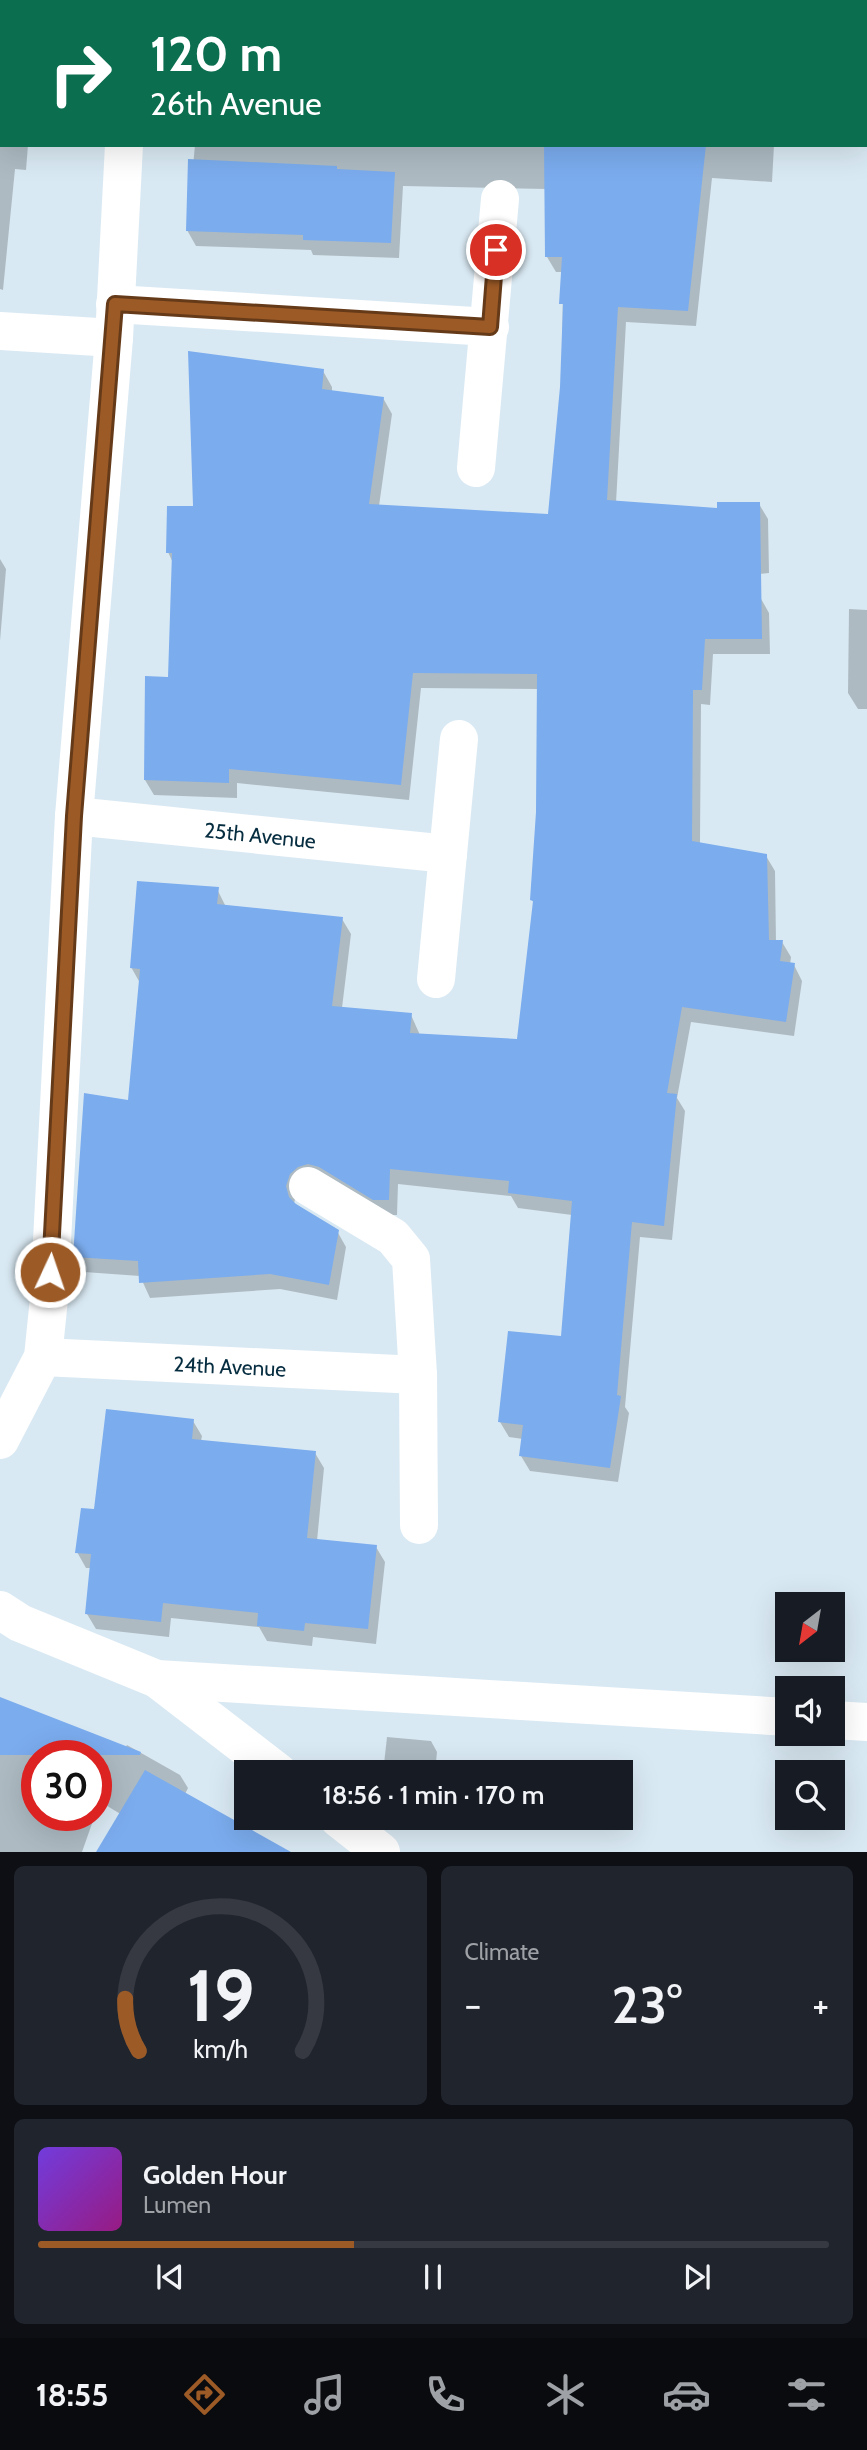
<!DOCTYPE html>
<html lang="en">
<head>
<meta charset="utf-8">
<style>
  :root { --surface:#171b24; --page:#20242c; --text:#f1f3f6; --muted:#9ea1a6; --line:#363941; --accent:#9c5a26 }
  body { margin:0; font-family:Cabin,sans-serif; background:var(--page); color:var(--text); height:100vh; display:flex; flex-direction:column; font-size:26px; white-space:nowrap }
  * { box-sizing:border-box; margin:0 }
  p { font-size:23px; color:var(--muted) }
  .icon { flex:none; width:38px; height:38px; fill:none; stroke:currentColor; stroke-width:2; stroke-linecap:round; stroke-linejoin:round }
  .map { position:relative; height:1852px; overflow:hidden }
  .sheet { display:flex; flex-direction:column; gap:14px; padding:14px; background:#0d0f14; flex:1 }
  .sheet>* { flex:none }
  .top-card { position:absolute; left:0px; top:0px; width:868px; height:147px; box-shadow:0 7px 28px #0002; background:#0b6e4f; color:#fff; overflow:hidden }
  .needle { width:46px; rotate:211deg }
  .tools { position:absolute; left:775px; top:1592px; display:grid; gap:14px }
  .tools a { display:grid; place-items:center; width:70px; height:70px; border-radius:0px; background:var(--surface); box-shadow:0 7px 28px #0002; font-size:35px }
  .speed { position:absolute; left:21px; top:1740px; display:flex; gap:14px; font-size:35px; font-weight:700; text-align:center }
  .speed>* { display:grid; place-content:center; width:91px; height:91px; border-radius:50%; background:var(--surface); box-shadow:0 7px 28px #0002; line-height:1 }
  .speed .limit { border:10px solid #d22; background:#fff; color:#111 }
  .pin { position:absolute; display:grid; place-items:center; width:60px; height:60px; color:#fff; margin:-30px; border:4px solid #fff; border-radius:50%; box-shadow:0 2px 7px #0007 }
  .me { position:absolute; width:77px; margin:-38px; rotate:3deg; stroke-linejoin:round; filter:drop-shadow(0 0 5px #0008) }
  .turn { display:flex; align-items:center; gap:24px; height:147px; padding:0 35px; font-size:32px }
  .turn .icon { width:91px; height:91px; stroke-width:2.5 }
  .turn b { display:block; font-size:49px; line-height:60px }
  .big { font-size:52px; font-weight:600; line-height:1.1 }
  .sheet .card { flex:1; display:flex; flex-direction:column; justify-content:center; gap:10px; min-width:0; padding:0 24px; border-radius:10px; background:var(--page) }
  .sheet .dial { align-items:center; gap:0 }
  .dial svg { height:182px; overflow:visible; fill:none; stroke:var(--line); stroke-width:7; stroke-linecap:round; text-anchor:middle }
  .dial text { fill:var(--text); stroke:none }
  .song { display:flex; align-items:center; gap:21px }
  .cover { width:84px; height:84px; border-radius:10px; background:linear-gradient(135deg,hsl(260 70% 55%),hsl(310 70% 35%)) }
  .played { height:7px; border-radius:4px; background:linear-gradient(90deg,var(--accent) 40%,var(--line) 40%) }
  .keys { display:flex; justify-content:space-around; direction:ltr }
  .heat { display:flex; justify-content:space-between; align-items:center; font-size:38px; direction:ltr }
  .sheet .tiles { flex:1; display:grid; gap:14px; grid-template-columns:1fr 1fr }
  .card:last-child { grid-column:span 2 }
  .trip { position:absolute; left:234px; top:1760px; width:399px; height:70px; border-radius:0px; background:var(--surface); box-shadow:0 7px 28px #0002; font-weight:600; line-height:70px; text-align:center }
  .menu { display:flex; height:112px; justify-content:space-around; align-items:center; background:#090b0e; color:var(--muted) }
  .menu .icon { width:49px; height:49px }
  .menu .on { color:var(--accent) }
  .menu b { font-size:32px; color:var(--text) }
  .map>svg:first-child { display:block }
</style>
</head>
<body>
<div class="map">
<svg width="867" height="1852" viewBox="0 0 867 1852">
  <rect width="100%" height="100%" fill="#d9e9f3"/>
  <g fill="#0003">
    <polygon points="0,0 38,0 2,2 2,145 28,145 26,170 15,169 3,290 0,289"/>
    <polygon points="206,0 764,0 765,2 206,2"/>
    <polygon points="195,145 774,145 772,182 712,178 696,326 626,322 616,503 718,509 759,504 768,519 769,573 696,581 760,597 769,613 770,654 713,654 710,705 701,704 700,844 766,856 775,871 776,942 782,942 791,957 790,965 794,965 802,981 794,1036 691,1022 677,1098 685,1111 672,1240 640,1237 625,1407 629,1413 618,1482 530,1471 521,1456 523,1439 509,1437 500,1422 562,1338 572,1215 518,1208 511,1196 398,1184 397,1215 384,1215 298,1190 294,1203 337,1231 346,1247 337,1300 280,1289 150,1298 140,1276 84,1272 75,1256 130,1102 140,983 131,967 217,889 226,907 342,919 351,934 342,1008 411,1015 420,1035 519,1041 535,905 532,900 538,812 539,689 421,688 409,800 237,783 237,798 154,795 145,780 170,678 173,563 168,552 195,508 323,371 332,387 332,392 383,398 392,414 379,506 550,516 562,387 563,272 556,272 547,257 546,189 403,186 399,258 313,255 311,250 196,246 187,230"/>
    <polygon points="0,559 6,569 0,641"/>
    <polygon points="849,609 867,610 867,709 858,709 848,693"/>
    <polygon points="193,1421 202,1436 201,1441 315,1453 324,1468 317,1541 376,1547 385,1562 376,1644 313,1637 312,1646 267,1641 259,1627 171,1618 169,1637 96,1629 87,1614 92,1568 86,1568 77,1552 96,1511"/>
    <polygon points="387,1737 431,1741 437,1752 435,1773 383,1773"/>
    <polygon points="0,1745 125,1748 127,1745 180,1775 188,1788 185,1794 183,1852 99,1801 96,1810 96,1755 37,1755 37,1815 95,1815 82,1852 0,1852"/>
  </g>
  <g fill="#7bacee">
    <polygon points="544,145 706,145 688,311 618,307 607,500 717,508 717,502 760,502 762,639 705,639 702,690 693,690 692,841 767,854 769,940 783,940 780,961 795,963 786,1022 682,1007 667,1093 677,1094 664,1226 632,1222 617,1395 621,1396 610,1468 519,1456 523,1425 498,1422 508,1331 561,1336 572,1201 508,1193 509,1181 390,1169 389,1200 373,1200 319,1167 308,1164 298,1167 290,1174 286,1186 289,1197 296,1204 339,1230 329,1285 270,1274 139,1283 138,1261 73,1257 84,1093 128,1100 140,969 130,968 137,881 219,887 217,904 343,917 332,1006 412,1013 410,1033 517,1039 533,901 530,900 536,812 537,674 413,673 401,785 229,769 229,783 144,780 145,676 168,677 172,553 166,553 167,506 193,506 188,351 324,369 322,389 384,397 369,504 548,514 560,387 563,304 559,304 562,257 545,257"/>
    <polygon points="188,159 337,166 337,169 395,172 391,243 303,240 303,235 186,231"/>
    <polygon points="106,1409 194,1419 192,1439 316,1451 307,1538 377,1545 368,1629 305,1623 304,1631 257,1626 258,1613 163,1603 161,1622 85,1614 91,1554 75,1553 81,1508 94,1509"/>
    <polygon points="0,1697 141,1752 140,1755 0,1755"/>
    <polygon points="145,1770 291,1852 96,1852"/>
  </g>
  <g fill="none" stroke-linecap="round" stroke-linejoin="round">
    <g stroke="#fff" stroke-width="38">
      <polyline points="133,2 133,0"/>
      <polyline points="115,304 490,327"/>
      <polyline points="0,331 114,338"/>
      <polyline points="476,468 500,199"/>
      <path id="s1" d="M74,816L448,854"/>
      <polyline points="436,979 459,739"/>
      <polyline points="308,1186 393,1237 411,1259 418,1375 419,1525"/>
      <path id="s2" d="M43,1357L418,1375"/>
      <polyline points="0,1440 43,1357 49,1299 74,816 114,338 124,145"/>
      <polyline points="0,1610 20,1623 157,1679 788,1717"/>
      <polyline points="157,1679 279,1773"/>
      <polyline points="833,1720 867,1722"/>
      <polyline points="338,1818 381,1852"/>
    </g>
  </g>
  <g fill="none" stroke-linecap="round" stroke-linejoin="round">
    <defs>
      <polyline id="route" points="50,1272 74,816 115,304 490,327 496,250"/>
    </defs>
    <use href="#route" stroke="#653a19" stroke-width="18"/>
    <use href="#route" stroke="#9c5a26" stroke-width="12"/>
  </g>
  <g text-anchor="middle" dominant-baseline="central" stroke-width="5" stroke-linejoin="round" paint-order="stroke">
    <g font-size="21" fill="#062d40" stroke="#d9e9f3">
      <text stroke="none"><textPath href="#s1" startOffset="187">25th Avenue</textPath></text>
      <text stroke="none"><textPath href="#s2" startOffset="187">24th Avenue</textPath></text>
    </g>
  </g>
</svg>
<div class="tools">
<a><svg class="needle" viewBox="-14 -14 28 28"><path d="M0-13l5 13h-10z" fill="#e53935"/><path d="M0 13l5-13h-10z" fill="#9ea1a6"/></svg></a>
<a><svg class="icon" aria-label="sound" viewBox="0 0 24 24"><path d="M4 9h4l5-4v14l-5-4H4zM17 9q2 3 0 6"/></svg></a>
<a><svg class="icon" aria-label="search" viewBox="0 0 24 24"><circle cx="10" cy="10" r="6"/><path d="M15 15l6 6"/></svg></a>
</div>
<div class="speed"><div class="limit">30</div></div>
<div class="pin" style="left:496px;top:250px;background:#d93025"><svg class="icon" aria-label="arrive" viewBox="0 0 24 24"><path d="M6 21V4h12l-3 4 3 4H6"/></svg></div>
<svg class="me" style="left:50px;top:1272px" viewBox="-20 -20 40 40"><circle r="17" fill="#9c5a26" stroke="#fff" stroke-width="3"/><path d="M0-11L8 9 0 5-8 9z" fill="#fff"/></svg>
<div class="trip">18:56 · 1 min · 170 m</div>
<div class="top-card">
<div class="turn"><svg class="icon" aria-label="right" viewBox="0 0 24 24"><path d="M7 20v-9h11M14 6l5 5-5 5"/></svg><div><b>120 m</b>26th Avenue</div></div>
</div>
</div>
<section class="sheet">
<div class="tiles">
<div class="card dial"><svg viewBox="0 0 100 80">
<path d="M14 69A42 42 0 1 1 86 69"/>
<path d="M14 69A42 42 0 0 1 8 46" stroke="#9c5a26"/>
<text x="50" y="56" font-size="32" font-weight="700">19</text>
<text x="50" y="72" font-size="11">km/h</text>
</svg></div>
<div class="card"><p>Climate</p>
<div class="heat"><a>−</a><b class="big">23°</b><a>+</a></div>
</div>
<div class="card">
<div class="song"><i class="cover"></i><div><b>Golden Hour</b><p>Lumen</p></div></div>
<div class="played"></div>
<div class="keys"><svg class="icon" aria-label="previous" viewBox="0 0 24 24"><path d="M18 5L8 12l10 7zM5 5v14"/></svg><svg class="icon" aria-label="pause" viewBox="0 0 24 24"><path d="M8 5v14M16 5v14"/></svg><svg class="icon" aria-label="next" viewBox="0 0 24 24"><path d="M6 5l10 7-10 7zM19 5v14"/></svg></div>
</div>
</div>
</section>
<nav class="menu">
<b>18:55</b>
<svg class="icon on" aria-label="directions" viewBox="0 0 24 24"><path d="M12 3l9 9-9 9-9-9zM9 14v-3h6M13 9l2 2-2 2"/></svg>
<svg class="icon" aria-label="music" viewBox="0 0 24 24"><path d="M9 18V5l10-2v13"/><circle cx="6" cy="18" r="3"/><circle cx="16" cy="16" r="3"/></svg>
<svg class="icon" aria-label="phone" viewBox="0 0 24 24"><path d="M5 4h4l2 5-3 2q2 4 5 5l2-3 5 2v4C11 20 4 13 5 4z"/></svg>
<svg class="icon" aria-label="climate" viewBox="0 0 24 24"><path d="M12 3v18M4 7l16 10M4 17L20 7"/></svg>
<svg class="icon" aria-label="car" viewBox="0 0 24 24"><path d="M5 17H2v-5l4-1 3-4h7l3 4 3 1v5h-3M9 17h6M6 11h13"/><circle cx="7" cy="17" r="2"/><circle cx="17" cy="17" r="2"/></svg>
<svg class="icon" aria-label="filters" viewBox="0 0 24 24"><path d="M4 7h16M4 17h16"/><circle cx="9" cy="7" r="2"/><circle cx="15" cy="17" r="2"/></svg>
</nav>
</body>
</html>
